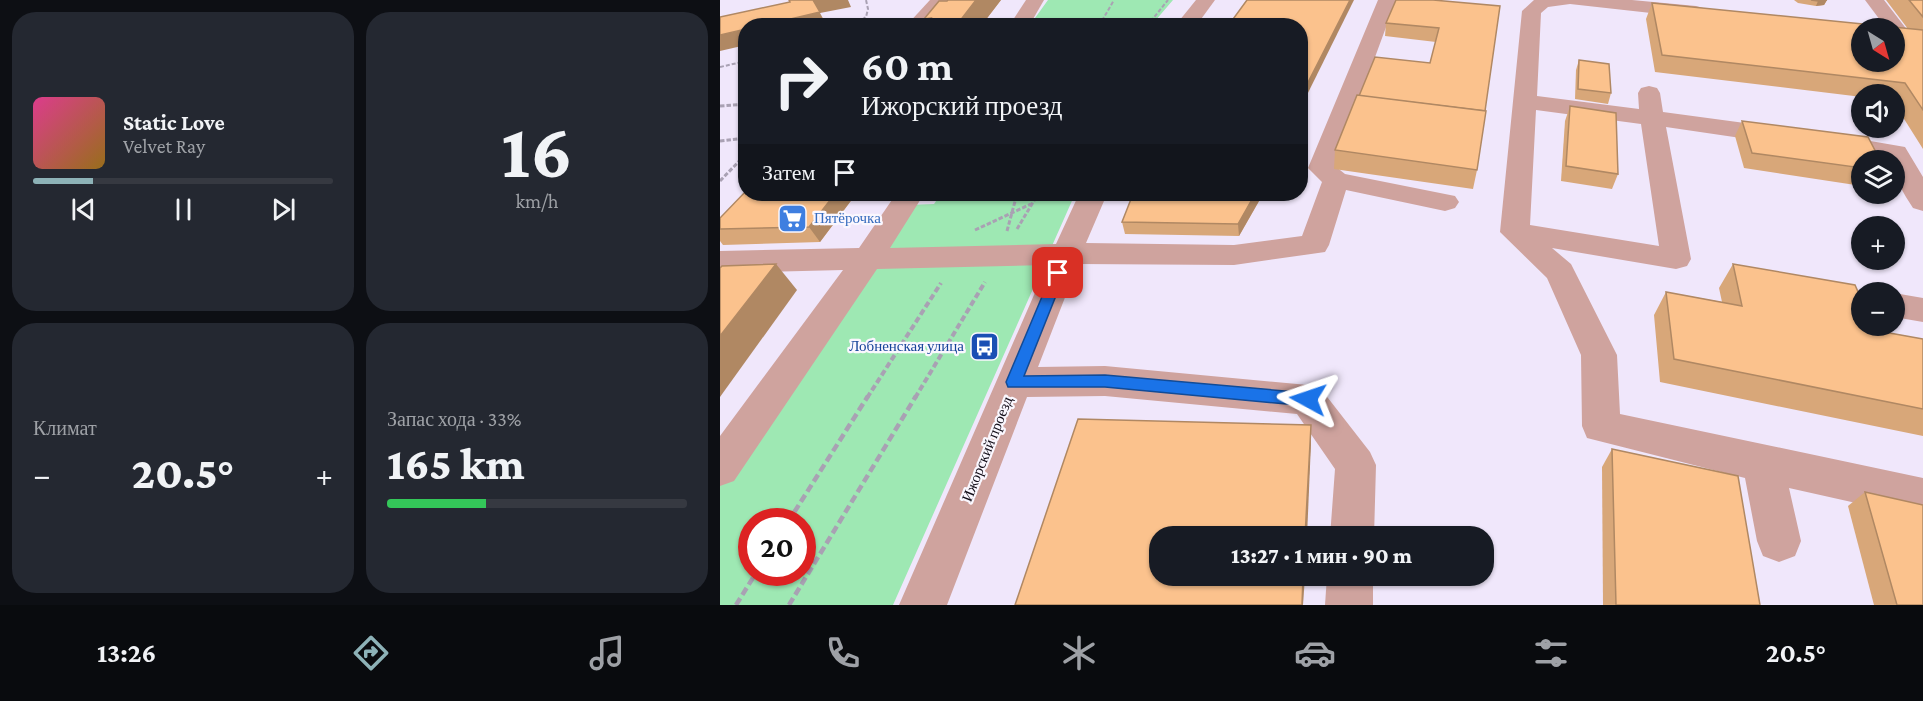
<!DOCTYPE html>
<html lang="ru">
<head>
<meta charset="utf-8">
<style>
  :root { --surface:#171b24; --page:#242831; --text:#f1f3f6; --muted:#9ea1a6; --line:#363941; --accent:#8db2b7 }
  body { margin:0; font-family:"Crimson Pro",serif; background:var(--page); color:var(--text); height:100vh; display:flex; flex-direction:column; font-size:22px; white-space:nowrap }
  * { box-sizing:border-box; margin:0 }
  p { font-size:20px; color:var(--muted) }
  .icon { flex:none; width:33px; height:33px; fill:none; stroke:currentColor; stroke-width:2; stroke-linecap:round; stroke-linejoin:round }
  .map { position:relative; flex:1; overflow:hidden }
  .side { display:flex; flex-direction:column; gap:12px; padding:12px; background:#0d0f14; width:720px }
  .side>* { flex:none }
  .top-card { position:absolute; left:18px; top:18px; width:570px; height:183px; border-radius:24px; box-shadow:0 2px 4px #0004; background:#171b24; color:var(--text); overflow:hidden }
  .needle { width:39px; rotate:143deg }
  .controls { position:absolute; left:1131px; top:18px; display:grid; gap:12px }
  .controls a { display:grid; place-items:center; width:54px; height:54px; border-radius:50%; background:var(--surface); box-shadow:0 2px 4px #0004; font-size:30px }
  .speed { position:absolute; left:18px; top:508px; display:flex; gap:12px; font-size:30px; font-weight:700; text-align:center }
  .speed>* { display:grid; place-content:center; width:78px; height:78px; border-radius:50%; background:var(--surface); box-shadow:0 2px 4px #0004; line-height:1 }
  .speed .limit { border:9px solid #d22; background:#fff; color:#111 }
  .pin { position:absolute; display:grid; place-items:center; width:51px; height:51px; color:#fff; margin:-26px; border-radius:12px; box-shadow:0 3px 9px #0006 }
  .me { position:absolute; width:66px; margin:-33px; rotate:275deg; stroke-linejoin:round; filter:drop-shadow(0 0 4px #0008) }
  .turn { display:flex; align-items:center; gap:21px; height:126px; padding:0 24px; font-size:27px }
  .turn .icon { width:78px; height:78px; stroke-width:2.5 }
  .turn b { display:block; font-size:42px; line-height:51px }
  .then { display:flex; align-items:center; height:57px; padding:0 24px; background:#0003; gap:12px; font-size:22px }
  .big { font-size:45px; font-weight:800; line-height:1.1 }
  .side .widget { flex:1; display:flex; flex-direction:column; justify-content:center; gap:9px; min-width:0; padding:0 21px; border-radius:24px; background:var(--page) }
  .side .dial { align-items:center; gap:0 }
  .dial b { font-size:78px; line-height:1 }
  .song { display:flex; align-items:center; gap:18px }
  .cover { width:72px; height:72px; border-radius:9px; background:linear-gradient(135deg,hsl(330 70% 55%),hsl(40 70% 35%)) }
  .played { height:6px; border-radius:3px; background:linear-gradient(90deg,var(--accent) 20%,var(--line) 20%) }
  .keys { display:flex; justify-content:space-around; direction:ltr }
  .heat { display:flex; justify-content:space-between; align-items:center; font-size:33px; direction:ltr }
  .charge { height:9px; border-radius:4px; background:linear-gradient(90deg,#34c759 33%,var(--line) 0) }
  .side .tiles { flex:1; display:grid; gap:12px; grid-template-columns:repeat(2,1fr) }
  .trip { position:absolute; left:429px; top:526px; width:345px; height:60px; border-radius:24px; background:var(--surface); box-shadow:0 2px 4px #0004; font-weight:800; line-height:60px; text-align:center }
  .dock { display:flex; height:96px; justify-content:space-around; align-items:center; background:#090b0e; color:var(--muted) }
  .dock .icon { width:42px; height:42px }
  .dock .on { color:var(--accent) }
  .dock b { font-size:27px; color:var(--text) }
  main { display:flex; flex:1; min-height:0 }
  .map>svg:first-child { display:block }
</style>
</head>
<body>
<main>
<section class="side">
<div class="tiles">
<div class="widget">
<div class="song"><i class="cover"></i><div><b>Static Love</b><p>Velvet Ray</p></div></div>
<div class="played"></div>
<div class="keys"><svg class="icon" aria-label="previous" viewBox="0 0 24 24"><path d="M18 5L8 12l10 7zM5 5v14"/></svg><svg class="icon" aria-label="pause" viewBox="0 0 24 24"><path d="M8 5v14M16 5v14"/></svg><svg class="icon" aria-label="next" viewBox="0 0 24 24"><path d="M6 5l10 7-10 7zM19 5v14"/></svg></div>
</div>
<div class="widget dial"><b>16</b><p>km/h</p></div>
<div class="widget"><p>Климат</p>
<div class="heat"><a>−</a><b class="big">20.5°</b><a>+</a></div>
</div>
<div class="widget"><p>Запас хода · 33%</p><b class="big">165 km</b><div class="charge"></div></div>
</div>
</section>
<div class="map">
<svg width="1203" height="605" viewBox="0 0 1203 605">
  <rect width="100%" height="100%" fill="#f0e7fb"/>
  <g fill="#9ee8b3" fill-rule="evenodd">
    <polygon points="328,0 453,0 435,21 446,22 443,25 310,25"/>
    <path d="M221,194H355L173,605H0V479L188,205L214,204ZM32,522H82V573H32Z"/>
  </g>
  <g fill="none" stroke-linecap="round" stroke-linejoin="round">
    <g stroke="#a9a1b3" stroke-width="2" stroke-dasharray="4 2" stroke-linecap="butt">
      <polyline points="383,18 392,26"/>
      <polyline points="132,26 146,17 148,9 146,0"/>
      <polyline points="379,26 394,0"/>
      <polyline points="427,26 448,0"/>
      <polyline points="0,67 26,61"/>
    </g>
    <g stroke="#a9a1b3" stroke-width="3" stroke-dasharray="4.5 2" stroke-linecap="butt">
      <polyline points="0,106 26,104"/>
      <polyline points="0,141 26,138"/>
      <polyline points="0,181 26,154"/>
      <polyline points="297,229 318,194"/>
      <polyline points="255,230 311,204"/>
      <polyline points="287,231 297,194"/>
    </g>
    <g stroke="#a9a1b3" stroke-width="4" stroke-dasharray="6 3" stroke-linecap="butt">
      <polyline points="147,398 221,283"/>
      <polyline points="195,398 265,282"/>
    </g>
    <g stroke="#a9a1b3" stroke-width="4.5" stroke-dasharray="8 4" stroke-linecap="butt">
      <polyline points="68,522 148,396"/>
      <polyline points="16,605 36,573"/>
      <polyline points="69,605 196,396"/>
    </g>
    <g fill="#cfa39e" fill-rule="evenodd">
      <polygon points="210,0 229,0 207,26 186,26"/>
      <polygon points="306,0 324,0 309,26 289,26"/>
      <polygon points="476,0 495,0 476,26 455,26"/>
      <polygon points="658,0 676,0 615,166 625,174 735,196 739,202 735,208 725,211 626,190 609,245 605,252 514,265 358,264 318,367 385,366 588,385 601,389 650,452 656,465 654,537 610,537 615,469 577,414 385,396 307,397 227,605 179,605 327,265 157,269 14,481 0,486 0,436 123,270 0,273 0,251 139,248 176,194 204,194 170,248 336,244 359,194 387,194 366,243 514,245 582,236 602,182 588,168"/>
      <path d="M814,0H912L976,6L983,8L986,12L983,16L976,18L850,4L828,7L821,13L817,96L919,109L918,93L921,88L929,86L937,88L940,93L943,112L1061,128L1070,131L1074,136L1070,141L1061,144L946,127L971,259L967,266L956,269L832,248L851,264L897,355L900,414L1203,478V518L1069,488L1081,541L1075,556L1059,562L1043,556L1037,541L1025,478L867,438L862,426L861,355L827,278L780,232L802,11ZM816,110L921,124L939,246L810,225Z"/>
      <polygon points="1145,0 1164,0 1188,31 1185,35 1174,37 1174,28 1166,28"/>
      <path d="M1110,134L1185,147L1203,177V211L1193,208C1183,193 1174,178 1174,160L1101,147L1097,142L1101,137Z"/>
      <polygon points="1174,293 1203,298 1203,322 1174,317"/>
      <polygon points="607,576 653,576 653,605 605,605"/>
    </g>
  </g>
  <g fill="#d8a779">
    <polygon points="281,0 261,26 205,26 206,24 204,19"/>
    <polygon points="713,0 757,170 753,189 614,169 615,150 710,63 716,42 665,36 666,23"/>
    <polygon points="1074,0 1107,0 1104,5 1096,6 1078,3"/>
    <polygon points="1166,0 1203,0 1203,149 1174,103 1174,94 1142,94 1142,97 935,72 926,19 932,3 1188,29"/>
    <polygon points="859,60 891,93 888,104 855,99 856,70"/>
    <polygon points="850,106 898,174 892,189 841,181 845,121"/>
    <polygon points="1022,121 1142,160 1142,186 1024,168 1015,136"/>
    <polygon points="136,194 100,242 3,245 0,241 0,218"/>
    <polygon points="543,194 519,236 405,234 402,222"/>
    <polygon points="1013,264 1153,330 1203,339 1203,436 940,382 934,315 946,292 1002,302 999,288"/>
    <polygon points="892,449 1040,605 883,605 882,467"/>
    <polygon points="1145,492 1203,605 1154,605 1128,506"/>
  </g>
  <g fill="#b08863">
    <polygon points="94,0 128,0 131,7 100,13 107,26 41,26"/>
    <polygon points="256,0 281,0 261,26 236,26"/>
    <polygon points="630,0 634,0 580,109 580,98"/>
    <polygon points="1107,0 1104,5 1096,6 1098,1"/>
    <polygon points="26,29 26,45 0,51 0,35"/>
    <polygon points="115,194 136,194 100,242 89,227"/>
    <polygon points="535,194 543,194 519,236 518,224"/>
    <polygon points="56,264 77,290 0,397 0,336"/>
    <polygon points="591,425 591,443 587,537 585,537"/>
    <polygon points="583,576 585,576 583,605 582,605"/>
  </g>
  <g fill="#fbc28d" stroke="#b08863" stroke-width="1.5" fill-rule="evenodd">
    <polygon points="69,0 94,0 93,0 100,12 41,26 26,26 26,29 0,35 0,17 70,2"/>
    <polygon points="228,0 256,0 236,26 205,26 211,18 204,19 219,1 227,1"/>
    <polygon points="527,0 630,0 580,98 580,26 508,26"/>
    <polygon points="676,0 713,0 780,6 765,111 639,96 655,57 710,63 719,28 666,23"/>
    <polygon points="1091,0 1107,0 1098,1"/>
    <polygon points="1189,0 1203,0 1203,17"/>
    <path d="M932,3L1203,30V110L1185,83L942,55ZM1142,28H1174V62H1142Z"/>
    <polygon points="859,60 889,64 891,93 858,89"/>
    <polygon points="637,95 766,111 757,170 615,150"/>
    <polygon points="850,106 896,113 898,174 846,166"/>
    <polygon points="1022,121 1148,137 1160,160 1142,160 1142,168 1032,153"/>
    <polygon points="26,191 26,194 115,194 89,227 0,229 0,218"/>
    <polygon points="413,194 535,194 518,224 402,222"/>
    <polygon points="56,264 0,336 0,268 2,266"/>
    <polygon points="1013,264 1135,285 1142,301 1142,326 1151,326 1153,330 1203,339 1203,409 954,359 946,292 1022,306"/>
    <polygon points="358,419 591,425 585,537 440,537 440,576 583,576 582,605 295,605"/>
    <polygon points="892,449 1018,476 1040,605 896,605"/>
    <polygon points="1145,492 1203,505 1203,605 1177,605"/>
  </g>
  <polygon fill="#1a73e8" stroke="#114b97" stroke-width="1.5" points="338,269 345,273 304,376 385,375 588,393 593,395 595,399 593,404 588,406 385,387 288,387 286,382 332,273"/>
  <defs>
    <symbol id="supermarket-square" viewBox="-11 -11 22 22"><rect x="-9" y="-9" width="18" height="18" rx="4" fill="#3f7fe0" stroke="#faf7fe"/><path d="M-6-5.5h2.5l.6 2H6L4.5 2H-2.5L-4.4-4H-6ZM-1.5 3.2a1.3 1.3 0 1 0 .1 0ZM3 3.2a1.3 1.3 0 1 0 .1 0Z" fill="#fff"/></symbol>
    <symbol id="bus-square" viewBox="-11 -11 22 22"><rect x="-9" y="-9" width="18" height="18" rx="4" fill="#1a4fb4" stroke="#faf7fe"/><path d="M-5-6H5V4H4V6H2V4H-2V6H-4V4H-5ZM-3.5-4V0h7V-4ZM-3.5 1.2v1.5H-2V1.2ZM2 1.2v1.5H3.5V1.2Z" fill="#fff"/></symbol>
  </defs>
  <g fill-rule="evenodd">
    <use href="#supermarket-square" x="56" y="202" width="33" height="33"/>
    <use href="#bus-square" x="248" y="330" width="33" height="33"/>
  </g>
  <g text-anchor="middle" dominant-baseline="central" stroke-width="4.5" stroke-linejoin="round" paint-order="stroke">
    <g font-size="15" fill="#366cbe" stroke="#faf7fe" text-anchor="start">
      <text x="94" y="218">Пятёрочка</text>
    </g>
    <g font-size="15" fill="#164399" stroke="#faf7fe" text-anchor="end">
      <text x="244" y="346">Лобненская улица</text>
    </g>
    <g font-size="15" fill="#110c17" stroke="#faf7fe">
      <text transform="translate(267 449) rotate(-68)">Ижорский проезд</text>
    </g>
  </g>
</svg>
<div class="controls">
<a><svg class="needle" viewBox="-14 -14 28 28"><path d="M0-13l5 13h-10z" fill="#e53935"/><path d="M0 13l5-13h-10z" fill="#9ea1a6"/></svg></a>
<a><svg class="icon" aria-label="sound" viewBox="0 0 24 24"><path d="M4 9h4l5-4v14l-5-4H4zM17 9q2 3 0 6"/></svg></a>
<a><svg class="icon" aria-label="layers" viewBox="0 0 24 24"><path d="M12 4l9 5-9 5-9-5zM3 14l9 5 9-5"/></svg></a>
<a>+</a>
<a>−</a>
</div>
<div class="speed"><div class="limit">20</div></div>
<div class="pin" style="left:338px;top:273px;background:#d93025"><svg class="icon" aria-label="arrive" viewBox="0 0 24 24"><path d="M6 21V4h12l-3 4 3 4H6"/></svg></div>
<svg class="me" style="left:588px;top:399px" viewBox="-20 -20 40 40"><path d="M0-17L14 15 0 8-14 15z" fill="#1a73e8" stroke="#fff" stroke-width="4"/></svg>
<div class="trip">13:27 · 1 мин · 90 m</div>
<div class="top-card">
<div class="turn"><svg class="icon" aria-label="right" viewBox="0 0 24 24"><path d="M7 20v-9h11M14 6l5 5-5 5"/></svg><div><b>60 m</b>Ижорский проезд</div></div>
<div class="then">Затем<svg class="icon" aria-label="arrive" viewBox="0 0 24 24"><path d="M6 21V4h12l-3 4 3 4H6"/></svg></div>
</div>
</div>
</main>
<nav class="dock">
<b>13:26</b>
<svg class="icon on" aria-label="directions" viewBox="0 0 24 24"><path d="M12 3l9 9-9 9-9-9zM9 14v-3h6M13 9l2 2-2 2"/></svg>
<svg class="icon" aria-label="music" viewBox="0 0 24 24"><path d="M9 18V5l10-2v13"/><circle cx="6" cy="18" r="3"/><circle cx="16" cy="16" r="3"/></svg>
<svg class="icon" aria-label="phone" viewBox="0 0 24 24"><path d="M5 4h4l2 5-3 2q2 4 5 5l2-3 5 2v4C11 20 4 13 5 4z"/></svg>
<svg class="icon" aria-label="climate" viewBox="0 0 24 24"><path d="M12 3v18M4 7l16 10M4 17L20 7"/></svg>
<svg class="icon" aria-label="car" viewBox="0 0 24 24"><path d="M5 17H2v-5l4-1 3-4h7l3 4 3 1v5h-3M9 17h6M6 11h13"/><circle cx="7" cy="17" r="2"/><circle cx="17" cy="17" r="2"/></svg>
<svg class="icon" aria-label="filters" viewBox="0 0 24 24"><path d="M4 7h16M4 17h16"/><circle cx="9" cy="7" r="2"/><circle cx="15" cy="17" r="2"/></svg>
<b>20.5°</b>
</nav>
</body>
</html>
